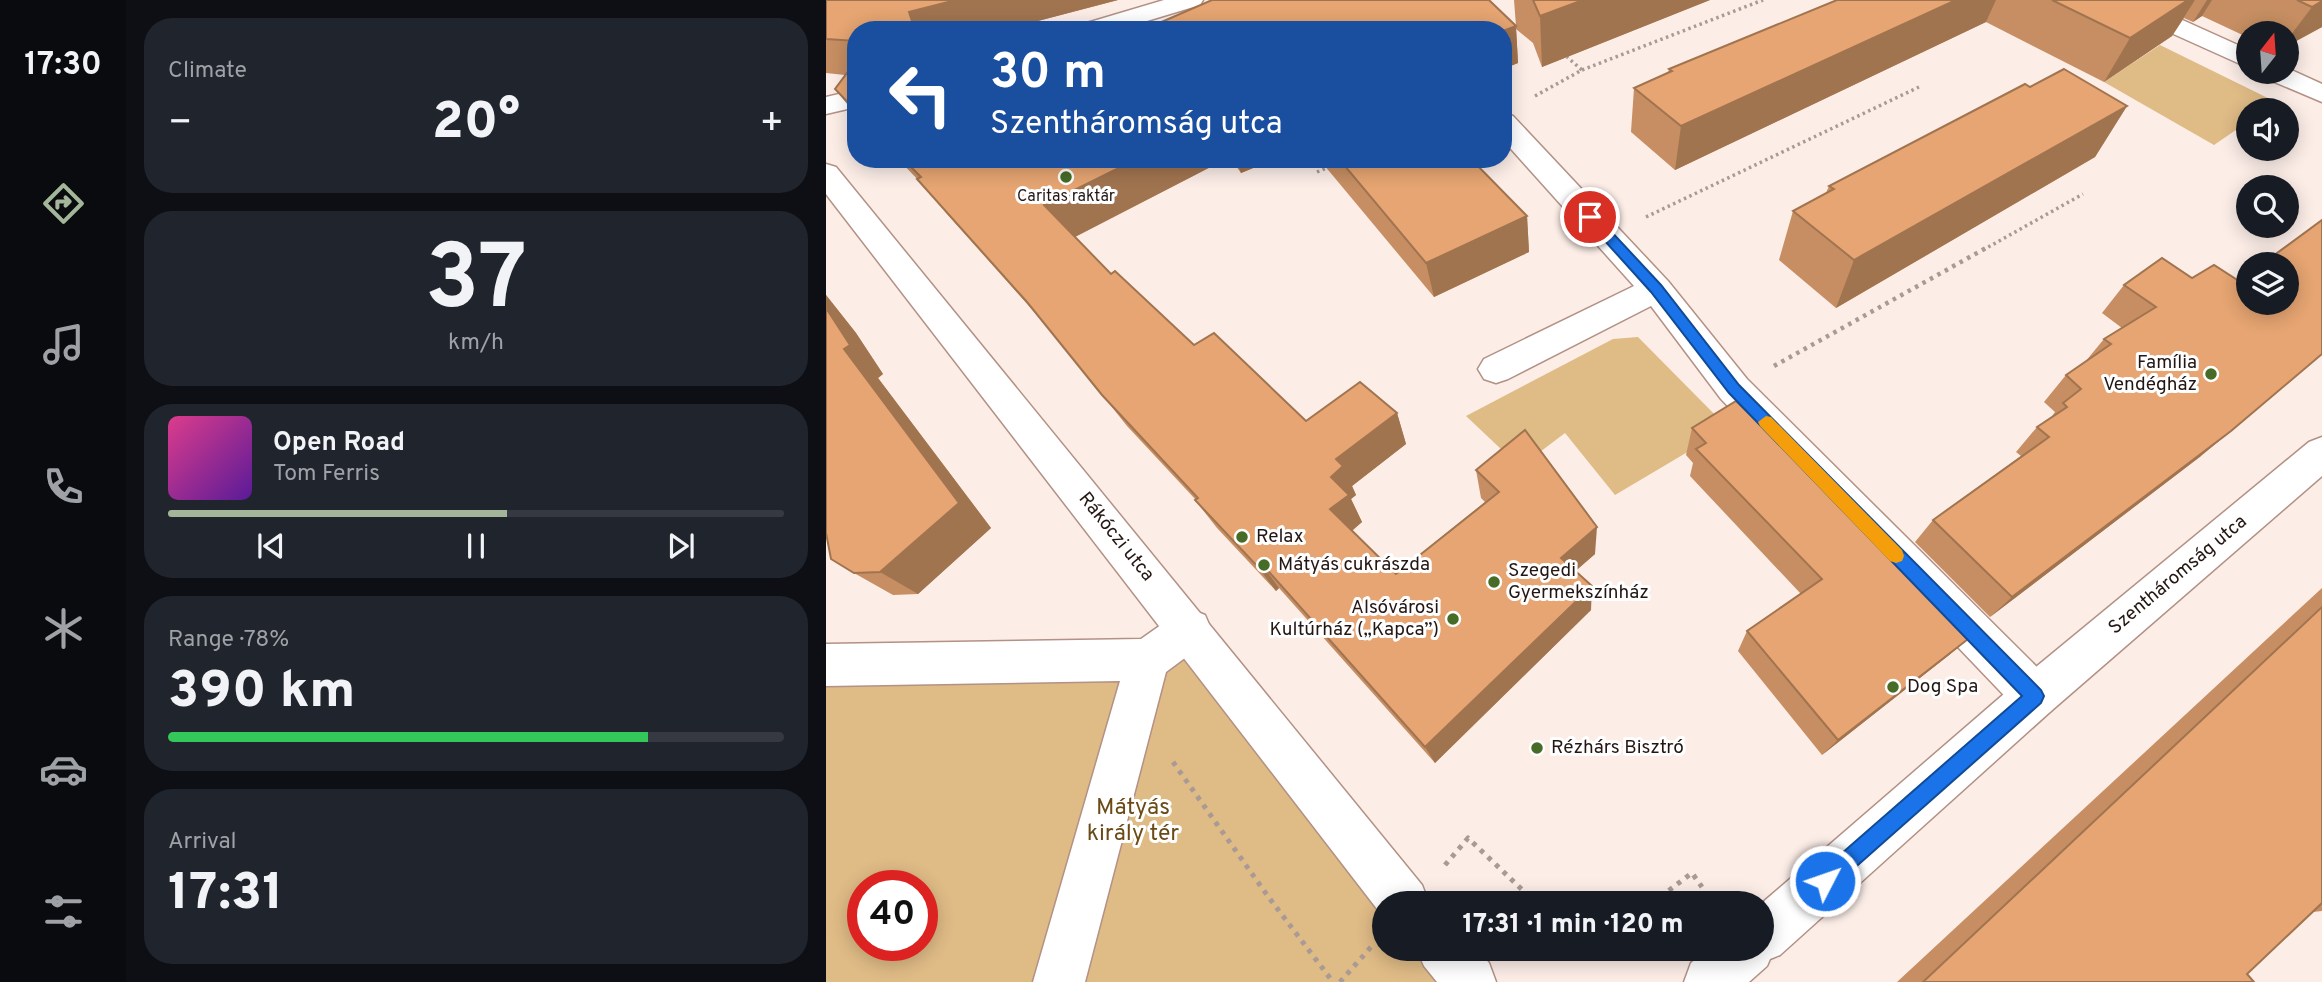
<!DOCTYPE html>
<html lang="en">
<head>
<meta charset="utf-8">
<style>
  :root { --surface:#171b24; --page:#20242c; --text:#f1f3f6; --muted:#9ea1a6; --line:#363941; --accent:#a4b699 }
  body { margin:0; font-family:Overpass,sans-serif; background:var(--page); color:var(--text); height:100vh; display:flex; flex-direction:column; font-size:26px; white-space:nowrap }
  * { box-sizing:border-box; margin:0 }
  p { font-size:23px; color:var(--muted) }
  .icon { flex:none; width:38px; height:38px; fill:none; stroke:currentColor; stroke-width:2; stroke-linecap:round; stroke-linejoin:round }
  .map { position:relative; flex:1; overflow:hidden }
  .side { display:flex; flex-direction:column; gap:18px; padding:18px; background:#0d0f14; width:700px }
  .side>* { flex:none }
  .top-card { position:absolute; left:21px; top:21px; width:665px; height:147px; border-radius:28px; box-shadow:0 4px 18px #0003; background:#1a4fa0; color:#fff; overflow:hidden }
  .needle { width:46px; rotate:17deg }
  .fabs { position:absolute; left:1410px; top:21px; display:grid; gap:14px }
  .fabs a { display:grid; place-items:center; width:63px; height:63px; border-radius:50%; background:var(--surface); box-shadow:0 4px 18px #0003; font-size:35px }
  .speed { position:absolute; left:21px; top:870px; display:flex; gap:14px; font-size:35px; font-weight:700; text-align:center }
  .speed>* { display:grid; place-content:center; width:91px; height:91px; border-radius:50%; background:var(--surface); box-shadow:0 4px 18px #0003; line-height:1 }
  .speed .limit { border:10px solid #d22; background:#fff; color:#111 }
  .pin { position:absolute; display:grid; place-items:center; width:60px; height:60px; color:#fff; margin:-30px; border:4px solid #fff; border-radius:50%; box-shadow:0 2px 7px #0007 }
  .me { position:absolute; width:77px; margin:-38px; rotate:49deg; stroke-linejoin:round; filter:drop-shadow(0 0 5px #0008) }
  .turn { display:flex; align-items:center; gap:24px; height:147px; padding:0 28px; font-size:32px }
  .turn .icon { width:91px; height:91px; stroke-width:2.5 }
  .turn b { display:block; font-size:49px; line-height:60px }
  .big { font-size:52px; font-weight:800; line-height:1.1 }
  .side .tile { flex:1; display:flex; flex-direction:column; justify-content:center; gap:10px; min-width:0; padding:0 24px; border-radius:28px; background:var(--page) }
  .side .dial { align-items:center; gap:0 }
  .dial b { font-size:91px; line-height:1 }
  .song { display:flex; align-items:center; gap:21px }
  .cover { width:84px; height:84px; border-radius:10px; background:linear-gradient(135deg,hsl(330 70% 55%),hsl(270 70% 35%)) }
  .played { height:7px; border-radius:4px; background:linear-gradient(90deg,var(--accent) 55%,var(--line) 55%) }
  .keys { display:flex; justify-content:space-around; direction:ltr }
  .heat { display:flex; justify-content:space-between; align-items:center; font-size:38px; direction:ltr }
  .charge { height:10px; border-radius:5px; background:linear-gradient(90deg,#34c759 78%,var(--line) 0) }
  .trip { position:absolute; left:546px; top:891px; width:402px; height:70px; border-radius:35px; background:var(--surface); box-shadow:0 4px 18px #0003; font-weight:800; line-height:70px; text-align:center }
  main { display:flex; flex:1; min-height:0 }
  .menu { display:flex; flex-direction:column; width:126px; justify-content:space-around; align-items:center; background:#090b0e; color:var(--muted) }
  .menu .icon { width:49px; height:49px }
  .menu .active { color:var(--accent) }
  .menu b { font-size:32px; color:var(--text) }
  .map>svg:first-child { display:block }
</style>
</head>
<body>
<main>
<nav class="menu">
<b>17:30</b>
<svg class="icon active" aria-label="directions" viewBox="0 0 24 24"><path d="M12 3l9 9-9 9-9-9zM9 14v-3h6M13 9l2 2-2 2"/></svg>
<svg class="icon" aria-label="music" viewBox="0 0 24 24"><path d="M9 18V5l10-2v13"/><circle cx="6" cy="18" r="3"/><circle cx="16" cy="16" r="3"/></svg>
<svg class="icon" aria-label="phone" viewBox="0 0 24 24"><path d="M5 4h4l2 5-3 2q2 4 5 5l2-3 5 2v4C11 20 4 13 5 4z"/></svg>
<svg class="icon" aria-label="climate" viewBox="0 0 24 24"><path d="M12 3v18M4 7l16 10M4 17L20 7"/></svg>
<svg class="icon" aria-label="car" viewBox="0 0 24 24"><path d="M5 17H2v-5l4-1 3-4h7l3 4 3 1v5h-3M9 17h6M6 11h13"/><circle cx="7" cy="17" r="2"/><circle cx="17" cy="17" r="2"/></svg>
<svg class="icon" aria-label="filters" viewBox="0 0 24 24"><path d="M4 7h16M4 17h16"/><circle cx="9" cy="7" r="2"/><circle cx="15" cy="17" r="2"/></svg>
</nav>
<section class="side">
<div class="tile"><p>Climate</p>
<div class="heat"><a>−</a><b class="big">20°</b><a>+</a></div>
</div>
<div class="tile dial"><b>37</b><p>km/h</p></div>
<div class="tile">
<div class="song"><i class="cover"></i><div><b>Open Road</b><p>Tom Ferris</p></div></div>
<div class="played"></div>
<div class="keys"><svg class="icon" aria-label="previous" viewBox="0 0 24 24"><path d="M18 5L8 12l10 7zM5 5v14"/></svg><svg class="icon" aria-label="pause" viewBox="0 0 24 24"><path d="M8 5v14M16 5v14"/></svg><svg class="icon" aria-label="next" viewBox="0 0 24 24"><path d="M6 5l10 7-10 7zM19 5v14"/></svg></div>
</div>
<div class="tile"><p>Range · 78%</p><b class="big">390 km</b><div class="charge"></div></div>
<div class="tile"><p>Arrival</p><b class="big">17:31</b></div>
</section>
<div class="map">
<svg width="1496" height="982" viewBox="0 0 1496 982">
  <rect width="100%" height="100%" fill="#fcede7"/>
  <g fill="#dfbb86" fill-rule="evenodd">
    <polygon points="1334,45 1450,102 1439,110 1423,110 1423,121 1388,145 1278,82"/>
    <polygon points="812,337 902,428 789,495 739,433 694,467 640,416 787,339"/>
    <path d="M364,629L558,903V948L616,949L644,982H0V665L322,660ZM37,886H96V945H37Z"/>
  </g>
  <g fill="none" stroke-linecap="round" stroke-linejoin="round">
    <defs>
      <g id="street">
        <polygon points="338,0 377,0 374,5 291,30 250,30 254,25"/>
        <polygon points="1280,0 1312,0 1423,50 1423,68 1283,5"/>
        <polygon points="1461,68 1496,84 1496,102 1439,78 1435,72 1461,72"/>
        <polygon points="30,90 30,107 0,114 0,97"/>
        <polygon points="677,113 687,116 842,281 921,379 1225,681 1231,696 1225,711 1209,718 1193,711 895,399 825,306 682,379 670,383 658,379 652,369 658,359 808,286 677,140"/>
        <polygon points="364,609 379,615 385,629 379,643 340,672 259,982 207,982 294,681 0,686 0,644 315,639 349,615"/>
      </g>
      <g id="secondary">
        <polygon points="0,164 10,167 596,885 603,903 558,903 558,918 0,194"/>
        <polygon points="1496,437 1496,476 1225,711 954,955 944,959 941,966 923,982 858,982 865,963 883,948 936,948 936,903 1193,681 1483,442"/>
        <polygon points="590,948 650,948 663,963 670,982 611,982 598,966"/>
      </g>
    </defs>
    <use href="#street" stroke="#b39185" stroke-width="3"/>
    <use href="#secondary" stroke="#b39185" stroke-width="3"/>
    <g stroke="#a99a95" stroke-width="3.5" stroke-dasharray="2.5 3.5" stroke-linecap="butt">
      <polyline points="756,70 937,0"/>
      <polyline points="709,96 756,70 741,57"/>
      <polyline points="491,172 505,166"/>
      <polyline points="820,217 1093,87"/>
      <polyline points="1157,250 1257,194"/>
    </g>
    <polyline stroke="#a99a95" stroke-width="4.5" stroke-dasharray="3.5 5" stroke-linecap="butt" points="948,366 1160,248"/>
    <g stroke="#a99a95" stroke-width="5" stroke-dasharray="4.5 6" stroke-linecap="butt">
      <polyline points="347,762 441,895 507,982"/>
      <polyline points="619,865 642,838 710,903"/>
      <polyline points="826,903 866,873 876,887"/>
      <polyline points="514,982 545,947"/>
    </g>
    <use href="#street" fill="#fff" fill-rule="evenodd"/>
    <use href="#secondary" fill="#fff" fill-rule="evenodd"/>
  </g>
  <g fill="#c68e62">
    <polygon points="0,0 292,0 178,30 30,30 30,115 9,89 19,75 0,73"/>
    <polygon points="688,0 884,0 716,67 707,43 690,29 692,63 677,69 677,30 690,26"/>
    <polygon points="1011,0 1496,0 1496,27 1461,46 1461,33 1423,33 1423,38 1376,16 1367,22 1358,18 1346,36 1278,82 1160,22 849,170 805,132 808,88 842,73 843,69"/>
    <polygon points="1204,87 1301,106 1269,157 1010,308 953,260 967,211 1000,193 1003,186"/>
    <polygon points="72,159 400,159 249,237 285,274 368,345 480,421 571,413 580,444 526,486 530,495 525,499 536,522 526,531 570,574 659,502 655,498 650,470 769,554 749,571 765,610 609,763 453,588 450,591 391,528 369,500 370,500 301,426 228,334 121,214 96,184"/>
    <polygon points="405,159 449,159 415,173"/>
    <polygon points="493,159 645,159 701,216 703,252 608,297"/>
    <polygon points="1336,258 1375,456 1164,617 1089,542 1107,520 1195,456 1190,452 1211,427 1224,419 1229,412 1218,402 1240,375 1259,362 1278,339 1296,328 1276,313 1298,285"/>
    <polygon points="0,295 30,333 57,374 52,378 165,528 92,594 67,595 28,573 0,533"/>
    <polygon points="866,428 1142,632 1123,655 996,755 912,651 921,631 975,594 864,476 867,463 860,455"/>
    <polygon points="1496,588 1496,911 1487,912 1421,974 1428,982 1071,982"/>
  </g>
  <g fill="#a17450">
    <polygon points="130,0 292,0 178,30 89,30 83,12"/>
    <polygon points="757,0 884,0 716,67 714,16"/>
    <polygon points="1130,0 1170,0 1160,22 849,170 855,126"/>
    <polygon points="1362,0 1369,0 1346,36 1278,82 1304,38"/>
    <polygon points="1381,0 1386,0 1376,16 1367,22"/>
    <polygon points="1496,1 1496,27 1461,46 1461,40 1486,7"/>
    <polygon points="690,26 692,63 677,69 677,31"/>
    <polygon points="1301,106 1269,157 1010,308 1028,260"/>
    <polygon points="311,159 400,159 243,240 218,205"/>
    <polygon points="410,159 449,159 415,173"/>
    <polygon points="701,216 703,252 608,297 600,263"/>
    <polygon points="0,295 30,333 57,374 52,378 165,528 92,594 54,572 18,349 0,308"/>
    <polygon points="571,413 580,444 526,486 530,495 525,499 536,522 518,537 504,509 505,477 510,459"/>
    <polygon points="1405,431 1375,456 1164,617 1186,597"/>
    <polygon points="771,527 769,554 736,583 735,558"/>
    <polygon points="435,563 453,588 450,591 431,566"/>
    <polygon points="766,586 765,610 609,763 599,747"/>
    <polygon points="1146,636 1123,655 996,755 1012,740"/>
  </g>
  <g fill="#e6a572" stroke="#a17450" stroke-width="2">
    <polygon points="0,0 130,0 83,12 89,30 30,30 30,41 0,39"/>
    <polygon points="386,0 663,0 690,26 677,31 677,30 317,30"/>
    <polygon points="707,0 757,0 714,16"/>
    <polygon points="1011,0 1130,0 855,126 808,88 846,71 843,69"/>
    <polygon points="1226,0 1362,0 1304,38"/>
    <polygon points="1471,0 1496,0 1496,1 1486,7"/>
    <polygon points="30,61 30,111 9,89"/>
    <polygon points="1238,69 1301,106 1028,260 967,211 1008,189 1003,186 1199,84 1204,87"/>
    <polygon points="77,159 311,159 218,205 285,274 289,271 368,345 388,333 480,421 534,382 571,413 510,459 517,466 505,477 523,495 504,509 570,574 673,492 650,470 699,430 771,527 735,558 766,586 599,747 435,563 431,566 369,500 372,498 276,395 201,302 91,179 95,177"/>
    <polygon points="513,159 645,159 701,216 600,263"/>
    <polygon points="1496,220 1496,354 1405,431 1186,597 1107,520 1223,437 1211,427 1241,407 1237,403 1255,389 1240,375 1285,344 1278,339 1330,307 1298,285 1336,258 1366,278 1388,265 1413,281 1423,274 1423,303 1461,303 1461,264 1436,264"/>
    <polygon points="0,308 24,345 18,349 133,503 54,572 28,573 5,559 0,533"/>
    <polygon points="910,401 1064,549 1070,545 1149,626 1142,632 1146,636 1012,740 921,631 996,579 870,449 880,443 866,428"/>
    <polygon points="1496,607 1496,903 1421,974 1428,982 1097,982"/>
  </g>
  <polygon fill="#1a73e8" stroke="#114b97" stroke-width="2" points="764,212 769,214 835,285 913,385 1215,690 1218,696 1215,703 1006,888 999,891 992,888 989,881 992,874 1196,696 903,393 825,292 760,220 760,214"/>
  <polygon fill="#f59e0b" points="940,416 945,417 1076,550 1078,556 1076,561 1070,563 1064,561 934,426 932,422"/>
  <g fill="#466c27" stroke="#fff" stroke-width="2.5">
    <circle cx="240" cy="177" r="7"/>
    <circle cx="1385" cy="374" r="7"/>
    <circle cx="416" cy="537" r="7"/>
    <circle cx="438" cy="565" r="7"/>
    <circle cx="668" cy="582" r="7"/>
    <circle cx="627" cy="619" r="7"/>
    <circle cx="1067" cy="687" r="7"/>
    <circle cx="711" cy="748" r="7"/>
  </g>
  <g text-anchor="middle" dominant-baseline="central" stroke-width="6" stroke-linejoin="round" paint-order="stroke">
    <g font-size="16" fill="#241713" stroke="#fff">
      <text x="240" y="197">Caritas raktár</text>
    </g>
    <g font-size="19" fill="#241713" stroke="#fff" text-anchor="start">
      <text x="1371" y="363" text-anchor="end">Família<tspan x="1371" dy="22">Vendégház</tspan></text>
      <text x="430" y="537">Relax</text>
      <text x="452" y="565">Mátyás cukrászda</text>
      <text x="682" y="571">Szegedi<tspan x="682" dy="22">Gyermekszínház</tspan></text>
      <text x="613" y="608" text-anchor="end">Alsóvárosi<tspan x="613" dy="22">Kultúrház („Kapca”)</tspan></text>
      <text x="1081" y="687">Dog Spa</text>
      <text x="725" y="748">Rézhárs Bisztró</text>
    </g>
    <g font-size="19" fill="#241713" stroke="#fff">
      <text transform="translate(290 537) rotate(51)">Rákóczi utca</text>
      <text transform="translate(1352 575) rotate(-40)">Szentháromság utca</text>
    </g>
    <g font-size="23" fill="#6a4b16" stroke="#fff">
      <text x="307" y="808">Mátyás<tspan x="307" dy="26">király tér</tspan></text>
    </g>
  </g>
</svg>
<div class="fabs">
<a><svg class="needle" viewBox="-14 -14 28 28"><path d="M0-13l5 13h-10z" fill="#e53935"/><path d="M0 13l5-13h-10z" fill="#9ea1a6"/></svg></a>
<a><svg class="icon" aria-label="sound" viewBox="0 0 24 24"><path d="M4 9h4l5-4v14l-5-4H4zM17 9q2 3 0 6"/></svg></a>
<a><svg class="icon" aria-label="search" viewBox="0 0 24 24"><circle cx="10" cy="10" r="6"/><path d="M15 15l6 6"/></svg></a>
<a><svg class="icon" aria-label="layers" viewBox="0 0 24 24"><path d="M12 4l9 5-9 5-9-5zM3 14l9 5 9-5"/></svg></a>
</div>
<div class="speed"><div class="limit">40</div></div>
<div class="pin" style="left:764px;top:217px;background:#d93025"><svg class="icon" aria-label="arrive" viewBox="0 0 24 24"><path d="M6 21V4h12l-3 4 3 4H6"/></svg></div>
<svg class="me" style="left:999px;top:881px" viewBox="-20 -20 40 40"><circle r="17" fill="#1a73e8" stroke="#fff" stroke-width="3"/><path d="M0-11L8 9 0 5-8 9z" fill="#fff"/></svg>
<div class="trip">17:31 · 1 min · 120 m</div>
<div class="top-card">
<div class="turn"><svg class="icon" aria-label="left" viewBox="0 0 24 24"><path d="M17 20v-9H6M10 6l-5 5 5 5"/></svg><div><b>30 m</b>Szentháromság utca</div></div>
</div>
</div>
</main>
</body>
</html>
